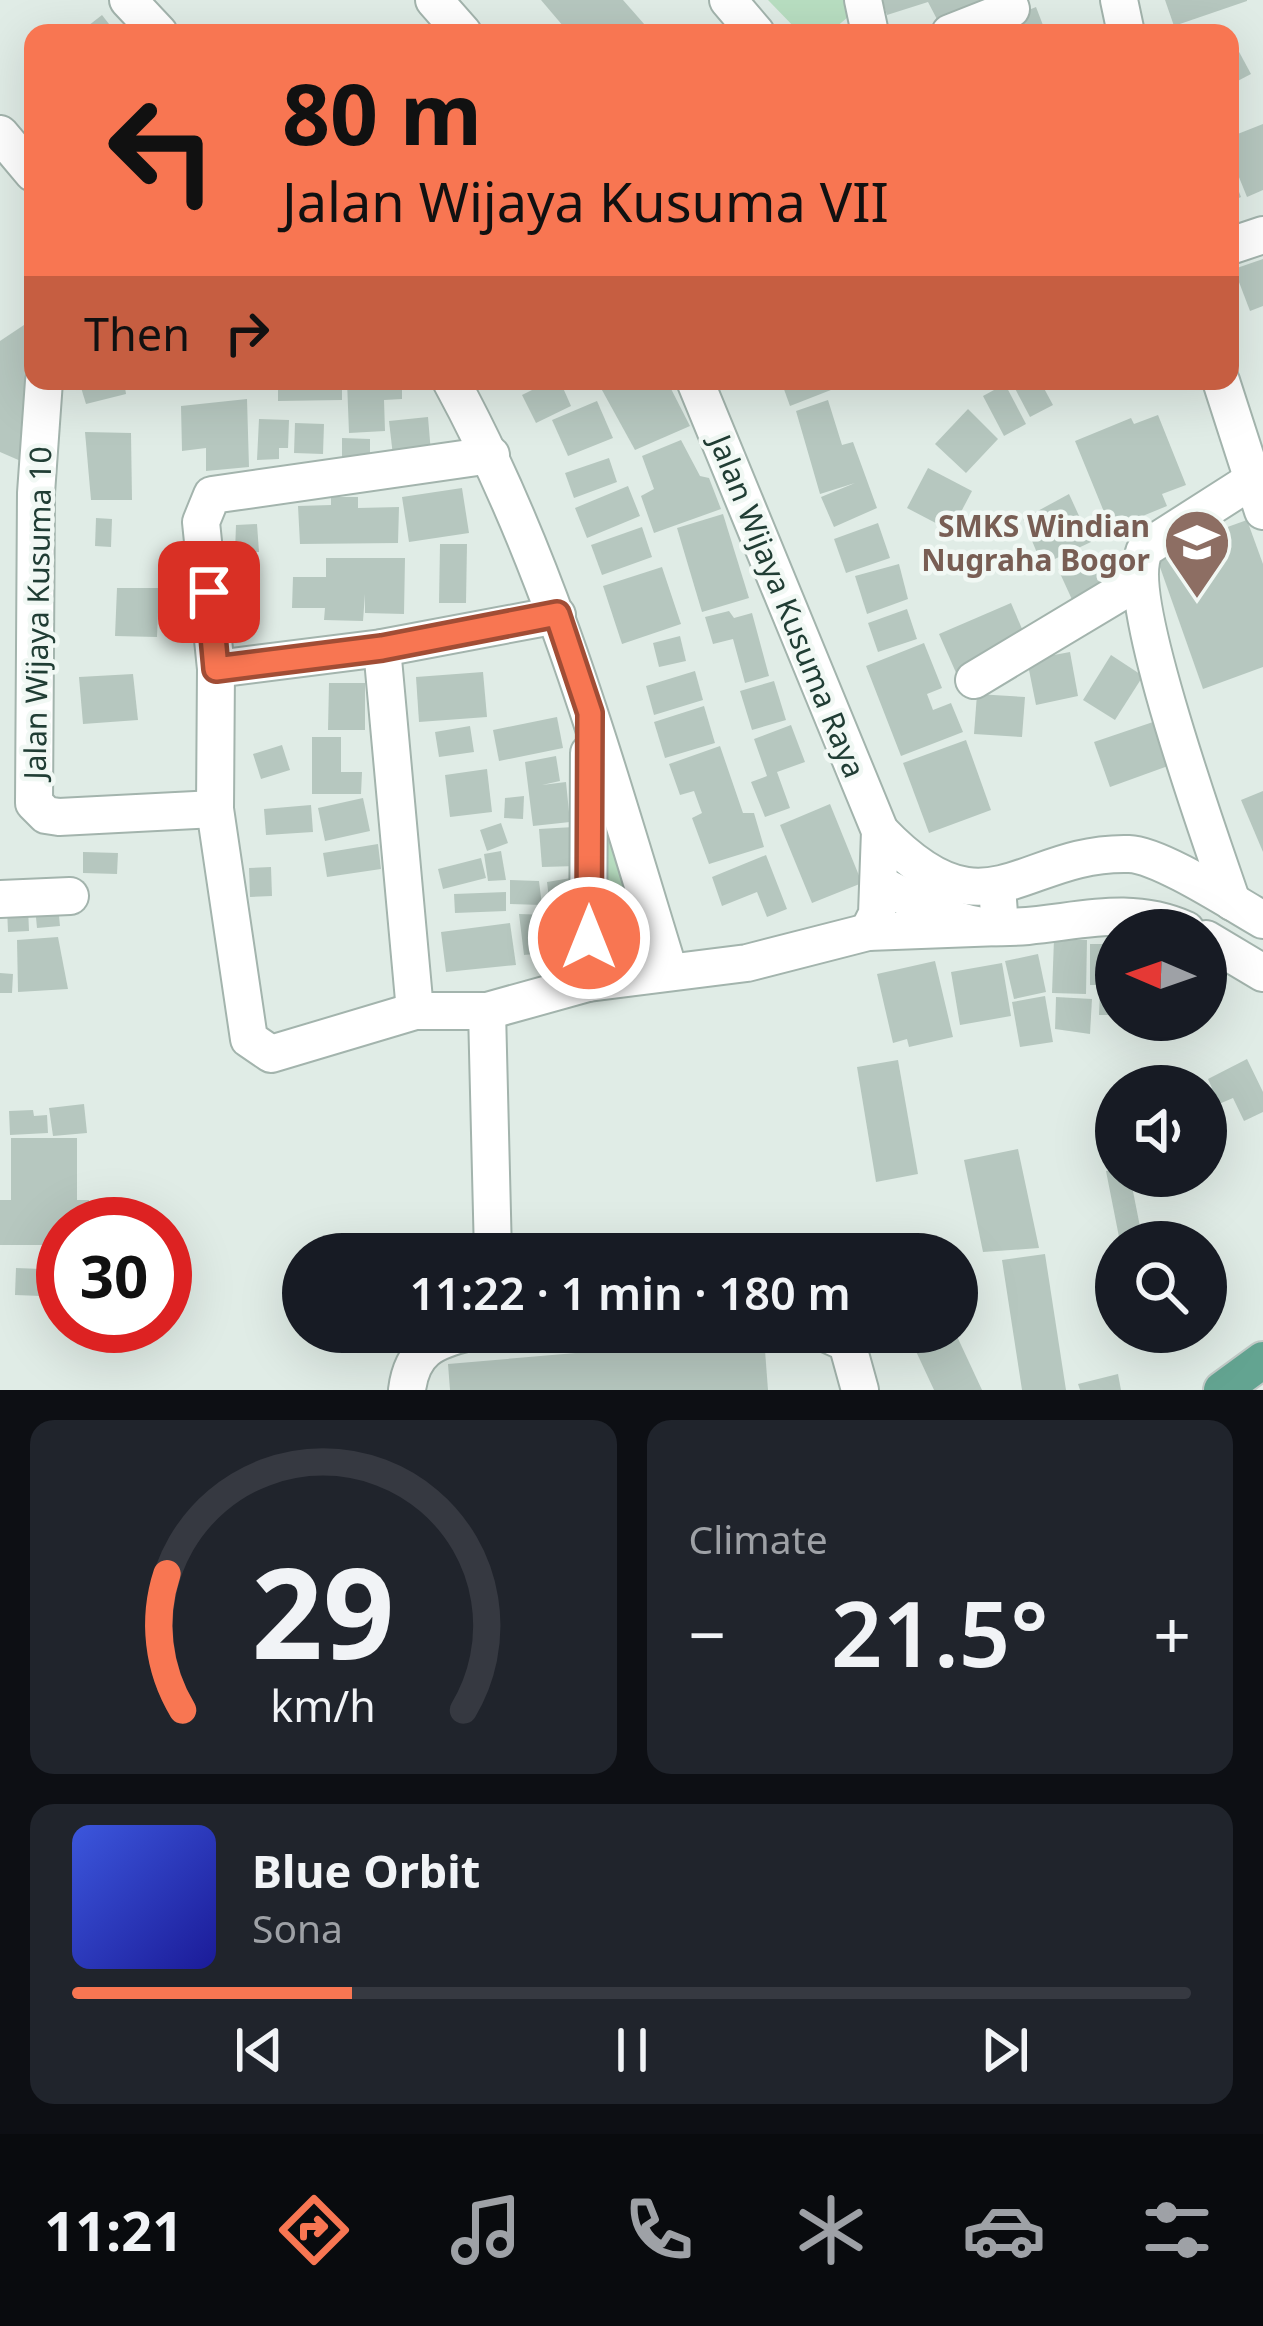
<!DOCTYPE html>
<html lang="en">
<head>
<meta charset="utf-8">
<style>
  :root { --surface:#171b24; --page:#20242c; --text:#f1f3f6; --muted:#9ea1a6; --line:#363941; --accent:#f87652 }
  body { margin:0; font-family:"Noto Sans",sans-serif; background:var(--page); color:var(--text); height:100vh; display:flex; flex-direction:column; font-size:45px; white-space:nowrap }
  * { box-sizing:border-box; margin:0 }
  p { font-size:39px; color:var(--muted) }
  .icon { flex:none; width:66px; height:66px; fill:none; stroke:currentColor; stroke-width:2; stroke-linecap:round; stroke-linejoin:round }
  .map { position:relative; height:1390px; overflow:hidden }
  .sheet { display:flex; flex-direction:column; gap:30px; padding:30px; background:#0d0f14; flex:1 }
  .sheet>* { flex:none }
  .guide { position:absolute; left:24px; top:24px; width:1215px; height:366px; border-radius:24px; box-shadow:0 12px 48px #0002; background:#f87652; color:#111; overflow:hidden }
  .needle { width:78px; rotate:272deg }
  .fabs { position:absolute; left:1095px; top:909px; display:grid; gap:24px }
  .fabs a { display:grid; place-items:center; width:132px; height:132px; border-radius:50%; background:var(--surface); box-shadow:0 12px 48px #0002; font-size:60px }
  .speed { position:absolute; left:36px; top:1197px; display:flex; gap:24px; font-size:60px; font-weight:700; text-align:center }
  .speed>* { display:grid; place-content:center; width:156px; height:156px; border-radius:50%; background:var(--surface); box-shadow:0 12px 48px #0002; line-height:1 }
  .speed .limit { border:18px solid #d22; background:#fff; color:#111 }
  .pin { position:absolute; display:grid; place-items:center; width:102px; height:102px; color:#fff; margin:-51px; border-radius:24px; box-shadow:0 6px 18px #0006 }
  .me { position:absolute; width:132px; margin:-66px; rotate:0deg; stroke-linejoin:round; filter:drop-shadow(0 0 9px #0008) }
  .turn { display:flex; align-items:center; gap:42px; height:252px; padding:0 60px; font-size:54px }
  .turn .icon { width:156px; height:156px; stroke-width:2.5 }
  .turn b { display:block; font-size:84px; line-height:102px }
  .then { display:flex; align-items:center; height:114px; padding:0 60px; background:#0003; gap:24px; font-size:45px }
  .big { font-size:90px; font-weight:600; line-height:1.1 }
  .sheet .tile { flex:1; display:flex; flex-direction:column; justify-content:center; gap:18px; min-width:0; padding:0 42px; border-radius:24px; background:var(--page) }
  .sheet .dial { align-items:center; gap:0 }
  .dial svg { height:312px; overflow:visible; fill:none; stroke:var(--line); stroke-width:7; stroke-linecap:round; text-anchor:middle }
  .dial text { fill:var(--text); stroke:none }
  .song { display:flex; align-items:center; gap:36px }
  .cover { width:144px; height:144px; border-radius:18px; background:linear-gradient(135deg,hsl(230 70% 55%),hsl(240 70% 35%)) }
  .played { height:12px; border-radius:6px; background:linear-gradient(90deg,var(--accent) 25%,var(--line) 25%) }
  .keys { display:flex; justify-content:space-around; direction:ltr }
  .heat { display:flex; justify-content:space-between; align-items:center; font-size:66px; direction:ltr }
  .sheet .tiles { flex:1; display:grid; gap:30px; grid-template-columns:1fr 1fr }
  .tile:last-child { grid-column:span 2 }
  .trip { position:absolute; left:282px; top:1233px; width:696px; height:120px; border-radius:60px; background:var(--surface); box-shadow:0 12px 48px #0002; font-weight:600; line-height:120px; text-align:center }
  .tabs { display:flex; height:192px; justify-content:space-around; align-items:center; background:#090b0e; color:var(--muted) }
  .tabs .icon { width:84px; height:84px }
  .tabs .on { color:var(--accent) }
  .tabs b { font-size:54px; color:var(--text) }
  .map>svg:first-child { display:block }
</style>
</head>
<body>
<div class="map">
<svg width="1263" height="1390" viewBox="0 0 1263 1390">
  <rect width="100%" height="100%" fill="#e0ece6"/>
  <g fill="#b8dec1">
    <polygon points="768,0 856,0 861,6 829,33 800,33"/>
    <polygon points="590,713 669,971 588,983"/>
    <polygon points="768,1234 770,1254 619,1254 619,1250"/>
  </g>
  <g fill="#b6c7bf">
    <polygon points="541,0 623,0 652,33 569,33"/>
    <polygon points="882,0 998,0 940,25 928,2 887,15"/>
    <polygon points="1165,0 1247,0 1247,1 1174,26"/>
    <polygon points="1036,7 1046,33 973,33"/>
    <polygon points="102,15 116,33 79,33"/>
    <polygon points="1230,35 1251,74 1230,85"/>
    <polygon points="1263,124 1263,190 1247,197 1230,155 1230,137"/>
    <polygon points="1230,169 1241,197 1230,202"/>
    <polygon points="1263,259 1263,306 1250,311 1234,269"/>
    <polygon points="33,319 33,357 30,465 0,452 0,341"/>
    <polygon points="79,381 124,381 126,394 86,404"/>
    <polygon points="174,381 212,381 174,389"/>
    <polygon points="278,381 342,381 342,400 278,401"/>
    <polygon points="347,381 402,381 402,399 384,400 385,431 349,433"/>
    <polygon points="550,381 560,381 571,406 536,423 522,395"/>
    <polygon points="597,381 667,381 690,426 635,450"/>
    <polygon points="781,381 833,381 836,388 790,406"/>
    <polygon points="1011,381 1040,381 1053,405 1030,417"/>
    <polygon points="1005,384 1026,424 1004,436 983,396"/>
    <polygon points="247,399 249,467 206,471 206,448 182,451 181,406"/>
    <polygon points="828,400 842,445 853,442 877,508 834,527 821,497 855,483 820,494 796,411"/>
    <polygon points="597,401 613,438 568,456 552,420"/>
    <polygon points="968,409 998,439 966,473 935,444"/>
    <polygon points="1158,415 1186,485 1162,494 1167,506 1111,529 1075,441 1131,418 1134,424"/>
    <polygon points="428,417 431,453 393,456 389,421"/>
    <polygon points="259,419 289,420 288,448 279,448 279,459 257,460"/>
    <polygon points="295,423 324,424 323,454 294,453"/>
    <polygon points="85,432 131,433 132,500 91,500"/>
    <polygon points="342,438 370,439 370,466 342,466"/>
    <polygon points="681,440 700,476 709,478 721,509 654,533 641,496 654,489 642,456"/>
    <polygon points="609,458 617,482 574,498 565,473"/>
    <polygon points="928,468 972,491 951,531 907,508"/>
    <polygon points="628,486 640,516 587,538 575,508"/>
    <polygon points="462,488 469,533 409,542 402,497"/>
    <polygon points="1069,494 1091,542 1042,565 1023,519"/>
    <polygon points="331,497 358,497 358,508 399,507 398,543 300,544 298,506 331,505"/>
    <polygon points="723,514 749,598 702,612 677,528"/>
    <polygon points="96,518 112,519 111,547 95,546"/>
    <polygon points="1247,520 1263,564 1263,667 1203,689 1155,553"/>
    <polygon points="878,523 890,558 846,573 834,539"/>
    <polygon points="257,524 259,552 235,552 236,525"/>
    <polygon points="642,527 652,557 602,575 591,545"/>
    <polygon points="440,544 467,544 466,603 439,603"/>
    <polygon points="1093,554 1110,590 1075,606 1058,569"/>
    <polygon points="326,558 405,558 404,614 365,613 365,594 363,621 324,620 325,608 292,608 293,577 326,577"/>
    <polygon points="899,564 908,599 867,614 855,576"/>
    <polygon points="662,567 681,624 622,644 603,586"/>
    <polygon points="117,588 159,588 157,637 115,636"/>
    <polygon points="163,592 181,592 181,620 162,620"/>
    <polygon points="1011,603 1029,645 957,675 939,634"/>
    <polygon points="907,609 917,639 878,652 868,623"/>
    <polygon points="729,611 734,618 752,613 769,676 745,683 733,639 713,644 705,617"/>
    <polygon points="680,636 686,661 659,667 653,643"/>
    <polygon points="924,643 942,688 927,694 933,710 951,703 963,732 901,756 866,666"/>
    <polygon points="1070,652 1078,696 1036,705 1027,660"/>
    <polygon points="1111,655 1143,676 1115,720 1083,700"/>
    <polygon points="695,671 703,700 654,715 646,686"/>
    <polygon points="483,672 487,717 419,722 416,677"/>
    <polygon points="133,674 138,720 83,724 79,677"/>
    <polygon points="774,681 786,720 752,730 740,691"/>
    <polygon points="329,683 365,683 365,730 328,730"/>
    <polygon points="977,694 1025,697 1022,737 974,734"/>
    <polygon points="704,706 715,743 665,758 654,722"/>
    <polygon points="557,717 563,748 499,761 493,730"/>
    <polygon points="1153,722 1168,766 1110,787 1094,742"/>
    <polygon points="791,725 805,762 777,772 790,808 765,817 751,782 767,776 754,739"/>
    <polygon points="470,726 474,752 439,757 435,732"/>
    <polygon points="312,737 341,737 341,772 362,772 361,794 312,794"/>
    <polygon points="966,740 991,810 929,833 903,763"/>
    <polygon points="282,745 290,770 261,779 253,754"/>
    <polygon points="720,746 743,813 754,813 764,847 709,864 692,818 702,813 694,791 680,795 669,764"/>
    <polygon points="556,756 560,781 542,785 566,782 570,822 533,826 525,762"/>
    <polygon points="487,769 492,812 450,817 445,775"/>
    <polygon points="1263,791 1263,852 1241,800"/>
    <polygon points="524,796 523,819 504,818 505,798"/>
    <polygon points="363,798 370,831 325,841 318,808"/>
    <polygon points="830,804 862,883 812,903 780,825"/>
    <polygon points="311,805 313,832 266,835 264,809"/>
    <polygon points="501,823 508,843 487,851 480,830"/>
    <polygon points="574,827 577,866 542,867 539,829"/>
    <polygon points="378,844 381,869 327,877 323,853"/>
    <polygon points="501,851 506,880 488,881 484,854"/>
    <polygon points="83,852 118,853 117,874 83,873"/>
    <polygon points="766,855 787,909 767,917 757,892 722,906 712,877"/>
    <polygon points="481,858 486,878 443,889 438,869"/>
    <polygon points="271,867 272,896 250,897 249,868"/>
    <polygon points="577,877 582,911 551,915 555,952 524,955 519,914 551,915 547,882"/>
    <polygon points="510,880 539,881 542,905 510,904"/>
    <polygon points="506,892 506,911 455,913 454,894"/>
    <polygon points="58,905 60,926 37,928 35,907"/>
    <polygon points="28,907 29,931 8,932 7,908"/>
    <polygon points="510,923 516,965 446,972 441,932"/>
    <polygon points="58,937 68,989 18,992 17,940"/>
    <polygon points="1054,939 1087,940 1086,994 1052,993"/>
    <rect x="1090" y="944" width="26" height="41"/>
    <polygon points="1038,954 1046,992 1014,999 1005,961"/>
    <polygon points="935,961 953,1037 909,1047 907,1039 893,1043 877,974"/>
    <polygon points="1002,963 1011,1016 960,1025 951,972"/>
    <polygon points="0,973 13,974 12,993 0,993"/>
    <polygon points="1100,990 1116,991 1116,1015 1099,1015"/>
    <polygon points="1045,996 1053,1042 1020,1047 1012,1002"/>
    <polygon points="1056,997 1092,999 1090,1034 1055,1029"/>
    <polygon points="1247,1059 1263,1092 1263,1112 1244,1121 1233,1098 1219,1104 1208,1079"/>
    <polygon points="898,1060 918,1174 876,1182 857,1067"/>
    <polygon points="84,1104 87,1133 53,1136 49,1108"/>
    <polygon points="33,1110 34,1116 47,1115 48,1133 10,1135 9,1111"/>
    <polygon points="1116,1137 1116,1160 1103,1163 1098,1141"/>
    <polygon points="11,1138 77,1138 77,1200 89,1200 89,1224 63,1224 63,1245 0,1245 0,1200 11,1200"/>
    <polygon points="1018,1149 1039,1248 983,1252 964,1160"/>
    <polygon points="1116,1169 1116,1176 1130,1176 1143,1242 1120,1242 1106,1171"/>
    <polygon points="848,1234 848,1254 816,1254 816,1235"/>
    <polygon points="1045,1254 1066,1390 1022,1390 1002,1260"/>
    <polygon points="16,1268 42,1269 41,1296 15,1295"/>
    <polygon points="907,1332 955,1332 982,1390 934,1390"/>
    <polygon points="764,1337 768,1390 450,1390 448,1364"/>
    <polygon points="1118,1374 1121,1390 1080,1390 1078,1384"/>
  </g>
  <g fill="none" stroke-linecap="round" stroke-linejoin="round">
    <defs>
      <g id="minor">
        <polyline points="128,0 159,33"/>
        <polyline points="434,0 463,33"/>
        <polyline points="728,0 756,33"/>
        <polyline points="863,0 870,33"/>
        <polyline points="1119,0 1126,33"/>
        <polyline points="950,33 1011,9 1008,0"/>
        <polyline points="0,134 33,173"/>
        <polyline points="1230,246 1263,235"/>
        <polyline points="44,381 36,493 34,803 46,815 59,817 215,809"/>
        <path d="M451,381C552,566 607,770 669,971"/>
        <polyline points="695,381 880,831 877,914 868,932"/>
        <polyline points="1221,381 1263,511"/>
        <polyline points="491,455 212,495 201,522 216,669 215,809 249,1039 271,1054 415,1011 487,1011 588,983 747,963 868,932 1000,927 997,887"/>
        <polyline points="382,648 415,1011"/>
        <polyline points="216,669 382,648 557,615"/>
        <polyline points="974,680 1139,581"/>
        <path d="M880,831C987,943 1020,851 1129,854C1160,855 1233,903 1263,920"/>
        <path d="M879,884C915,901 952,925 992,927C1060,930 1119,900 1186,930"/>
        <polyline points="0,899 70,896"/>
        <path d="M1232,902C1213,845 1119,590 1146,548L1254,479"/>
        <polyline points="1206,939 1263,973"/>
        <polyline points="588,983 589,753"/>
        <polyline points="487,1011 493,1254"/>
        <polyline points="790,1333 825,1333 847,1343 860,1390"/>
        <path d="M407,1390C412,1350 433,1341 469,1332"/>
      </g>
      <polyline id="major" points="1222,1390 1263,1360"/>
    </defs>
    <use href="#minor" stroke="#a3b4ad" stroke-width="40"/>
    <use href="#major" stroke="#c1c9c6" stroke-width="40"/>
    <use href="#minor" stroke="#fff" stroke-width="36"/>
    <use href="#major" stroke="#63a491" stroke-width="36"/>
  </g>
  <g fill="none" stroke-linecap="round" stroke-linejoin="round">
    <defs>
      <polyline id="route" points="209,592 216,669 382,648 557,614 590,713 589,938"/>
    </defs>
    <use href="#route" stroke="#a14d35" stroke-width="30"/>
    <use href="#route" stroke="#f87652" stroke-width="21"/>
  </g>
  <defs>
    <symbol id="school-pin" viewBox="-11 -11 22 30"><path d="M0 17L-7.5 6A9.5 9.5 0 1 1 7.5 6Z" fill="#8d6e63" stroke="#f1f8f4"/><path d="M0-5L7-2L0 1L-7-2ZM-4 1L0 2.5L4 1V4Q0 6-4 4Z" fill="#fff"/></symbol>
  </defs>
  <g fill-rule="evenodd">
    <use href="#school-pin" x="1159" y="504" width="76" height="104"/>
  </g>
  <g text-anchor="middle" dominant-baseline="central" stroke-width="9" stroke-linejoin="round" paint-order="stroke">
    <g font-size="30" font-weight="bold" fill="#785e54" stroke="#f1f8f4" text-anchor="end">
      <text x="1150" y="525">SMKS Windian<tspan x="1150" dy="34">Nugraha Bogor</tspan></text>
    </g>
    <g font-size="30" fill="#203d34" stroke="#f1f8f4">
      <text transform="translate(788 606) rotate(68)">Jalan Wijaya Kusuma Raya</text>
      <text transform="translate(37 613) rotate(-89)">Jalan Wijaya Kusuma 10</text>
    </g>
  </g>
</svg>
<div class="fabs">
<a><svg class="needle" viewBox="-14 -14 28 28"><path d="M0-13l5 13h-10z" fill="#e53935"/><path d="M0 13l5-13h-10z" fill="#9ea1a6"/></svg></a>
<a><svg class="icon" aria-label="sound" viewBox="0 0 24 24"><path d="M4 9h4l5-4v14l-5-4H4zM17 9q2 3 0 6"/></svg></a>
<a><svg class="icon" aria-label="search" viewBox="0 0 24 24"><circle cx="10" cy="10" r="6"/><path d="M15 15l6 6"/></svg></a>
</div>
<div class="speed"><div class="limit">30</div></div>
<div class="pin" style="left:209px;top:592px;background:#d93025"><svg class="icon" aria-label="arrive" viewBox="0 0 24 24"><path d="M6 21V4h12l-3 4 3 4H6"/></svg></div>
<svg class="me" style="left:589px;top:938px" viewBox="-20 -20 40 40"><circle r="17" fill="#f87652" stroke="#fff" stroke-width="3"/><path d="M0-11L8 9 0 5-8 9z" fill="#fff"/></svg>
<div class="trip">11:22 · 1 min · 180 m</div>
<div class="guide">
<div class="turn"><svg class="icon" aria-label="left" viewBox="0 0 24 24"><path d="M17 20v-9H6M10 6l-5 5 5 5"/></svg><div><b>80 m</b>Jalan Wijaya Kusuma VII</div></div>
<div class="then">Then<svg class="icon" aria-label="right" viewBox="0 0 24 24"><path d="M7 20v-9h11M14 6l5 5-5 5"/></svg></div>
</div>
</div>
<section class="sheet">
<div class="tiles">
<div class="tile dial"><svg viewBox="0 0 100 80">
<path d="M14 69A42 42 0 1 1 86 69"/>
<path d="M14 69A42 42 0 0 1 10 34" stroke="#f87652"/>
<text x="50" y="56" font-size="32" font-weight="700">29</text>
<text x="50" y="72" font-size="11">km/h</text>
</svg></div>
<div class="tile"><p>Climate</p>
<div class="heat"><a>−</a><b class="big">21.5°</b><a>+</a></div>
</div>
<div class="tile">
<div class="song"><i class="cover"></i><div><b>Blue Orbit</b><p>Sona</p></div></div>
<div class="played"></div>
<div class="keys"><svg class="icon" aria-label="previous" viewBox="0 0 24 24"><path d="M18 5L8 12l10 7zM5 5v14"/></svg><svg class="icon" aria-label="pause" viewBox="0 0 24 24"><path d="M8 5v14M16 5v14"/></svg><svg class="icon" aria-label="next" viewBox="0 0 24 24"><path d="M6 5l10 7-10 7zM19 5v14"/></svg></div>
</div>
</div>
</section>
<nav class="tabs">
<b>11:21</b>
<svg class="icon on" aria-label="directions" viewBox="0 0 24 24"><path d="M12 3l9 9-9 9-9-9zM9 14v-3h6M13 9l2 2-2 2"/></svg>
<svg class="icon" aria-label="music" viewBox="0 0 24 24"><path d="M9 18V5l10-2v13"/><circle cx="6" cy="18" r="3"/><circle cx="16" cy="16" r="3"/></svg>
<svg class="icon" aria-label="phone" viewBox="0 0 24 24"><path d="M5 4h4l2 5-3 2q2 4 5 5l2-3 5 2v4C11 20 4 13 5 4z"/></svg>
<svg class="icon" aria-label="climate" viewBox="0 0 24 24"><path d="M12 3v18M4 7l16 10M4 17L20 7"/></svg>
<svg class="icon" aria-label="car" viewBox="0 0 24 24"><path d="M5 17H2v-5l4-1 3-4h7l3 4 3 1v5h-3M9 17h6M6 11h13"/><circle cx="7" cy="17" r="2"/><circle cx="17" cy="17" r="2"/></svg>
<svg class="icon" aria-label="filters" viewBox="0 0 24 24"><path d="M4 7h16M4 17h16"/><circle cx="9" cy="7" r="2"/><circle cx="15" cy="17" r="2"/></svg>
</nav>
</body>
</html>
